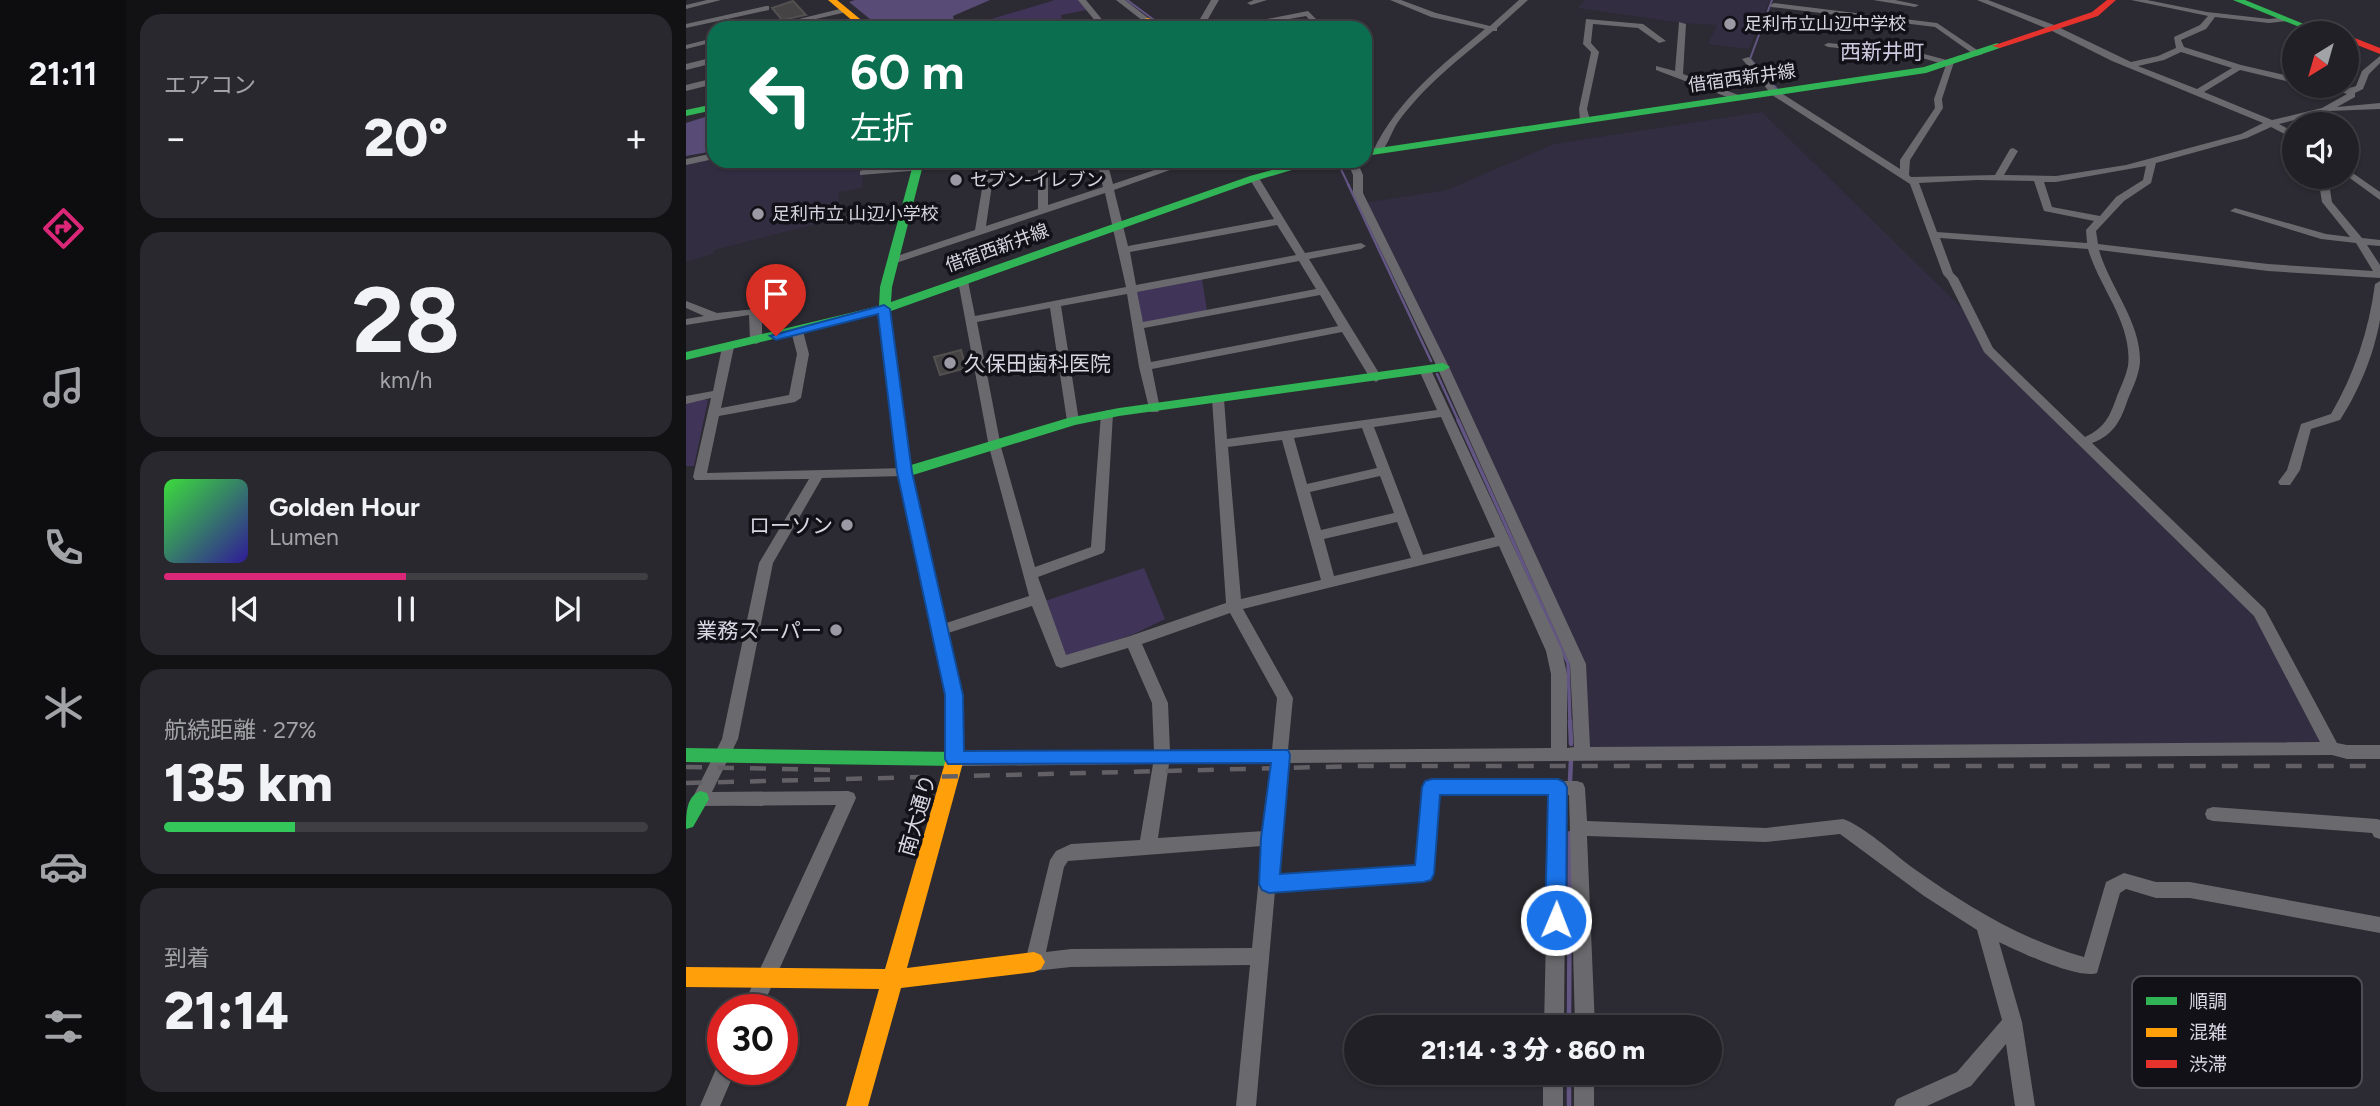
<!DOCTYPE html>
<html lang="ja">
<head>
<meta charset="utf-8">
<style>
  :root { --surface:#212026; --page:#29282e; --text:#f1f3f6; --muted:#a2a3a7; --line:#3e3e43; --accent:#db2777 }
  body { margin:0; font-family:Figtree,"Noto Sans JP",sans-serif; background:var(--page); color:var(--text); height:100vh; display:flex; flex-direction:column; font-size:26px; white-space:nowrap }
  * { box-sizing:border-box; margin:0 }
  p { font-size:23px; color:var(--muted) }
  .icon { flex:none; width:38px; height:38px; fill:none; stroke:currentColor; stroke-width:2; stroke-linecap:round; stroke-linejoin:round }
  .map { position:relative; flex:1; overflow:hidden }
  .details { display:flex; flex-direction:column; gap:14px; padding:14px; background:#121215; width:560px }
  .details>* { flex:none }
  .guide { position:absolute; left:21px; top:21px; width:665px; height:147px; border-radius:21px; box-shadow:0 2px 5px #0004,0 0 0 2px var(--line); background:#0b6e4f; color:#fff; overflow:hidden }
  .needle { width:46px; rotate:217deg }
  .buttons { position:absolute; left:1596px; top:21px; display:grid; gap:14px }
  .buttons a { display:grid; place-items:center; width:77px; height:77px; border-radius:50%; background:var(--surface); box-shadow:0 2px 5px #0004,0 0 0 2px var(--line); font-size:35px }
  .speed { position:absolute; left:21px; top:994px; display:flex; gap:14px; font-size:35px; font-weight:700; text-align:center }
  .speed>* { display:grid; place-content:center; width:91px; height:91px; border-radius:50%; background:var(--surface); box-shadow:0 2px 5px #0004,0 0 0 2px var(--line); line-height:1 }
  .speed .limit { border:10px solid #d22; background:#fff; color:#111 }
  .pin { position:absolute; display:grid; place-items:center; width:60px; height:60px; color:#fff; margin:-72px -30px; border-radius:50% 50% 50% 0; rotate:-45deg; box-shadow:0 0 7px #0007 }
  .pin .icon { rotate:45deg }
  .me { position:absolute; width:77px; margin:-38px; rotate:1deg; stroke-linejoin:round; filter:drop-shadow(0 0 5px #0008) }
  .turn { display:flex; align-items:center; gap:24px; height:147px; padding:0 28px; font-size:32px }
  .turn .icon { width:91px; height:91px; stroke-width:2.5 }
  .turn b { display:block; font-size:49px; line-height:60px }
  .big { font-size:52px; font-weight:800; line-height:1.1 }
  .details .tile { flex:1; display:flex; flex-direction:column; justify-content:center; gap:10px; min-width:0; padding:0 24px; border-radius:21px; background:var(--page) }
  .details .dial { align-items:center; gap:0 }
  .dial b { font-size:91px; line-height:1 }
  .song { display:flex; align-items:center; gap:21px }
  .cover { width:84px; height:84px; border-radius:10px; background:linear-gradient(135deg,hsl(120 70% 55%),hsl(250 70% 35%)) }
  .played { height:7px; border-radius:4px; background:linear-gradient(90deg,var(--accent) 50%,var(--line) 50%) }
  .keys { display:flex; justify-content:space-around; direction:ltr }
  .heat { display:flex; justify-content:space-between; align-items:center; font-size:38px; direction:ltr }
  .charge { height:10px; border-radius:5px; background:linear-gradient(90deg,#34c759 27%,var(--line) 0) }
  .trip { position:absolute; left:658px; top:1015px; width:378px; height:70px; border-radius:35px; background:var(--surface); box-shadow:0 2px 5px #0004,0 0 0 2px var(--line); font-weight:800; line-height:70px; text-align:center }
  main { display:flex; flex:1; min-height:0 }
  .dock { display:flex; flex-direction:column; width:126px; justify-content:space-around; align-items:center; background:#0d0d0f; color:var(--muted) }
  .dock .icon { width:49px; height:49px }
  .dock .selected { color:var(--accent) }
  .dock b { font-size:32px; color:var(--text) }
  .map>svg:first-child { display:block }
</style>
</head>
<body>
<main>
<nav class="dock">
<b>21:11</b>
<svg class="icon selected" aria-label="directions" viewBox="0 0 24 24"><path d="M12 3l9 9-9 9-9-9zM9 14v-3h6M13 9l2 2-2 2"/></svg>
<svg class="icon" aria-label="music" viewBox="0 0 24 24"><path d="M9 18V5l10-2v13"/><circle cx="6" cy="18" r="3"/><circle cx="16" cy="16" r="3"/></svg>
<svg class="icon" aria-label="phone" viewBox="0 0 24 24"><path d="M5 4h4l2 5-3 2q2 4 5 5l2-3 5 2v4C11 20 4 13 5 4z"/></svg>
<svg class="icon" aria-label="climate" viewBox="0 0 24 24"><path d="M12 3v18M4 7l16 10M4 17L20 7"/></svg>
<svg class="icon" aria-label="car" viewBox="0 0 24 24"><path d="M5 17H2v-5l4-1 3-4h7l3 4 3 1v5h-3M9 17h6M6 11h13"/><circle cx="7" cy="17" r="2"/><circle cx="17" cy="17" r="2"/></svg>
<svg class="icon" aria-label="filters" viewBox="0 0 24 24"><path d="M4 7h16M4 17h16"/><circle cx="9" cy="7" r="2"/><circle cx="15" cy="17" r="2"/></svg>
</nav>
<section class="details">
<div class="tile"><p>エアコン</p>
<div class="heat"><a>−</a><b class="big">20°</b><a>+</a></div>
</div>
<div class="tile dial"><b>28</b><p>km/h</p></div>
<div class="tile">
<div class="song"><i class="cover"></i><div><b>Golden Hour</b><p>Lumen</p></div></div>
<div class="played"></div>
<div class="keys"><svg class="icon" aria-label="previous" viewBox="0 0 24 24"><path d="M18 5L8 12l10 7zM5 5v14"/></svg><svg class="icon" aria-label="pause" viewBox="0 0 24 24"><path d="M8 5v14M16 5v14"/></svg><svg class="icon" aria-label="next" viewBox="0 0 24 24"><path d="M6 5l10 7-10 7zM19 5v14"/></svg></div>
</div>
<div class="tile"><p>航続距離 · 27%</p><b class="big">135 km</b><div class="charge"></div></div>
<div class="tile"><p>到着</p><b class="big">21:14</b></div>
</section>
<div class="map">
<svg width="1694" height="1106" viewBox="0 0 1694 1106">
  <rect width="100%" height="100%" fill="#2c2a32"/>
  <g fill="#332d42">
    <polygon points="899,0 1084,0 1063,49 1022,44 1031,25 996,23 892,8"/>
    <polygon points="1076,112 1286,318 1302,350 1574,613 1646,748 896,753 892,664 677,203 761,190 868,144"/>
    <polygon points="28,158 28,161 178,161 176,188 153,192 152,208 144,209 146,220 28,250 27,254 0,262 0,164"/>
  </g>
  <g fill="#403559">
    <polygon points="369,0 393,0 401,10 375,15 378,26 366,28 288,28 302,20"/>
    <polygon points="516,279 521,311 456,323 449,291"/>
    <polygon points="15,399 22,400 8,466 0,466 0,403"/>
    <polygon points="458,568 479,619 448,634 379,657 356,602"/>
  </g>
  <g fill="#584c77">
    <polygon points="169,0 304,0 267,16 268,20 260,28 195,28 163,2"/>
    <polygon points="28,114 28,151 0,156 0,123"/>
  </g>
  <g fill="none" stroke-linecap="round" stroke-linejoin="round">
    <g stroke="#635684" stroke-width="2">
      <polyline points="441,0 479,28"/>
      <polyline points="1086,0 1064,59 1091,89"/>
      <polyline points="652,163 663,186"/>
    </g>
    <g stroke="#635684" stroke-width="2.5">
      <polyline points="662,184 745,361"/>
      <polyline points="751,374 773,422"/>
    </g>
    <polyline stroke="#635684" stroke-width="3.5" points="772,420 882,663 884,723"/>
    <g stroke="#635684" stroke-width="4.5">
      <polyline points="884,721 885,744"/>
      <polyline points="884,781 885,759"/>
      <polyline points="883,1027 884,833"/>
      <polyline points="883,1073 883,1106"/>
    </g>
  </g>
  <g fill="#464344" stroke="#535050" stroke-width="2">
    <polygon points="107,1 120,15 96,20 86,8"/>
    <polygon points="275,350 280,368 254,375 248,357"/>
  </g>
  <g fill="none" stroke-linecap="round" stroke-linejoin="round">
    <g fill="#6a696d" fill-rule="evenodd">
      <polygon points="21,0 35,0 0,9 0,5"/>
      <polygon points="392,0 400,0 423,28 415,28"/>
      <polygon points="430,0 439,0 475,28 466,28"/>
      <polygon points="525,0 533,0 522,19 525,28 517,28 514,19"/>
      <polygon points="568,0 581,0 565,5 561,3"/>
      <path d="M704,0H715L750,13L804,26L833,0H842L811,28V31H807C773,59 738,86 712,122C705,132 701,149 692,154L687,151C712,99 756,65 799,29L745,17Z"/>
      <polygon points="1187,0 1209,0 1233,5 1229,7"/>
      <path d="M1291,0H1302L1368,25L1445,62L1472,56L1490,48L1488,37L1514,25L1522,16L1445,0H1461L1521,12L1583,19L1601,17V21L1583,23L1529,17L1520,29L1495,40L1498,47L1555,65L1608,77V83L1554,70L1518,92L1586,120L1636,108L1661,94L1631,86C1644,85 1659,91 1670,86L1676,71L1694,56V63L1683,74L1677,89L1669,93V97L1651,107L1694,103V109L1643,111L1593,124L1608,132V139L1585,127L1561,138L1470,163L1465,183L1438,201L1410,231L1412,244L1582,264L1687,271L1670,243L1635,239L1544,211L1549,208L1640,234L1664,237L1636,202L1632,177H1642L1646,202L1676,238L1694,240V246L1681,245L1694,265V278L1582,271L1413,250C1424,288 1455,322 1454,362C1453,375 1447,387 1442,399C1435,420 1428,435 1406,443L1579,609L1651,743L1661,745H1694V759H1661L1646,755L601,763L591,876L730,867L738,787L740,782L746,780L891,781L897,783L899,788L901,821L1080,828L1157,819C1178,826 1208,854 1227,868C1281,906 1334,939 1398,957L1420,882L1438,873L1470,882H1504L1694,917V933L1504,898H1470L1440,889L1434,893L1411,973C1393,980 1331,951 1313,942L1336,1022L1349,1106H1329L1320,1044L1285,1086L1241,1106H1208L1211,1099L1271,1072L1316,1020L1291,930L1238,896L1154,834L1080,842L901,836L909,1027H889L883,795H880L878,1027H858L863,795L754,794L747,874L744,879L738,882L589,891L570,1106H550L564,965L385,967L348,971L341,968L339,962L364,860L370,851L385,844L454,840L467,764L269,766L263,764L261,759L263,754L269,752L468,751L466,703L442,648L375,668L370,666L346,606L256,635L251,634L249,630L251,626L343,596L303,447L272,281L277,278L282,281L289,316L440,287L419,193L210,263H202V259L289,230L300,165L174,175V171L177,170L278,161H315L309,164L300,226L352,209V161H362V205L417,187L411,161H421L427,184L495,161H509L428,190L442,246L588,219L563,178L568,175L573,178L619,253L675,243L680,246L675,249L623,259L696,378L690,382L684,378L656,332L466,369L474,409L472,412H464L453,367L441,294L375,306L393,421L387,425L381,421L364,308L291,322L315,447L349,567L405,547L415,414L421,410L427,414L419,550L417,553L352,577L380,655L444,636L540,603L526,399L528,396L532,395L538,399L541,439L751,410L733,370L739,366L745,370L876,651L881,674V748L888,747L884,664L751,367L667,193V175L661,161H671L677,175V193L763,367L900,664L904,747L1634,742L1568,616L1298,352L1262,280L1257,274L1224,184L1086,95L1056,59L1063,57L1092,91L1214,169V160L1249,108L1248,99L1260,65L1226,55L1142,47L1138,45L1142,43L1227,51L1268,62L1256,99L1257,108L1224,160L1223,175L1225,177L1309,175L1324,149L1327,148L1332,151L1318,175L1370,176L1440,165L1555,134L1577,123L1426,61L1362,29ZM1495,52L1546,68L1511,89L1452,66L1478,60ZM1460,166L1457,180L1430,197L1414,216L1366,207L1358,182H1370ZM1291,180L1348,181L1358,211L1408,221L1400,230L1401,243L1251,232L1233,183ZM591,225L610,255L450,285L444,252ZM1254,238L1402,249C1413,287 1447,324 1442,366C1440,376 1435,386 1431,396C1424,416 1419,428 1399,437L1307,348L1272,278L1267,273ZM613,261L630,289L457,322L451,292ZM634,295L652,326L465,362L458,328ZM755,417L809,537L737,555L688,427ZM676,428L691,468L621,484L608,438ZM596,440L635,580L555,599L542,447ZM694,476L708,513L635,530L624,492ZM711,522L725,558L648,576L638,539ZM813,546L860,651L865,674V748L602,750L607,698L557,609ZM544,613L591,698L586,750L484,751L482,703L456,644ZM585,763L578,831L472,838L483,764ZM576,846L566,948L385,949L360,952L378,867L382,861Z"/>
      <polygon points="1088,3 1251,23 1297,54 1290,56 1249,27 1085,7 1084,5"/>
      <polygon points="80,6 83,6 83,10 0,28 0,24"/>
      <polygon points="158,8 162,10 161,12 90,28 76,28"/>
      <polygon points="622,11 639,28 631,28 620,16 553,28 536,28"/>
      <polygon points="900,19 957,24 980,41 973,43 952,28 907,24 905,43 913,52 901,109 904,120 899,123 894,120 893,109 905,52 897,44"/>
      <polygon points="993,22 1000,24 997,74 1055,96 1055,100 1049,100 970,70 970,66 989,71"/>
      <polygon points="28,38 28,42 0,49 0,45"/>
      <polygon points="28,57 28,63 0,70 0,64"/>
      <polygon points="28,78 28,84 0,91 0,85"/>
      <polygon points="28,153 28,159 0,165 0,159"/>
      <polygon points="1661,169 1694,192 1694,200 1661,176"/>
      <polygon points="219,207 223,208 223,212 163,221 158,218 163,215"/>
      <path d="M1694,281C1694,294 1694,308 1694,320C1688,354 1673,391 1654,420L1625,429L1614,470L1604,485H1594L1592,482L1601,470L1615,424L1645,414C1668,375 1683,330 1689,284Z"/>
      <polygon points="0,301 31,313 69,309 76,315 76,341 70,344 64,341 63,315 0,325 0,319 18,316 0,308"/>
      <polygon points="111,328 117,331 123,354 115,398 109,402 33,416 21,473 219,468 226,472 219,476 136,478 87,563 52,739 26,792 162,791 168,793 170,798 75,1010 55,1010 150,805 14,806 8,804 6,799 36,739 73,563 123,479 9,480 7,477 25,398 0,404 0,396 27,391 36,347 42,344 48,347 35,408 103,395 111,354 105,331"/>
      <polygon points="1527,807 1691,819 1694,820 1694,839 1688,837 1686,833 1527,821 1521,819 1519,814 1521,809"/>
      <polygon points="37,1060 37,1069 50,1069 34,1106 14,1106 33,1062"/>
      <rect x="857" y="1073" width="20" height="33"/>
      <rect x="888" y="1073" width="20" height="33"/>
    </g>
    <g fill="#30b455" fill-rule="evenodd">
      <polygon points="1547,0 1559,0 1640,33 1628,33"/>
      <polygon points="1311,43 1316,46 1314,48 1240,73 679,156 679,150 1238,67"/>
      <polygon points="28,104 28,110 0,116 0,110"/>
      <polygon points="228,161 238,161 206,287 205,302 564,176 619,161 636,161 572,180 205,311 204,322 225,465 382,418 433,408 757,363 764,367 757,371 433,416 389,425 227,475 259,616 257,620 245,620 212,472 192,314 0,360 0,352 193,306 194,287"/>
      <polygon points="0,748 269,752 276,754 278,759 276,764 269,766 0,762"/>
      <path d="M14,791L21,793L23,799L7,827L0,829C0,814 0,797 14,791Z"/>
    </g>
    <g fill="#ff9f0a" fill-rule="evenodd">
      <polygon points="142,0 151,0 185,28 175,28"/>
      <polygon points="462,18 465,19 465,23 439,28 421,28"/>
      <polygon points="251,610 257,612 259,616 277,695 278,759 221,968 348,952 355,955 359,962 355,969 348,972 215,988 182,1106 160,1106 193,989 0,987 0,967 199,969 260,759 259,695 243,616 245,612"/>
    </g>
    <g fill="#e5322d" fill-rule="evenodd">
      <polygon points="1421,0 1430,0 1412,16 1314,48 1306,46 1406,12"/>
      <polygon points="1661,35 1694,48 1694,54 1661,41"/>
    </g>
    <g stroke="#626065" stroke-width="4.5" stroke-dasharray="16 16" stroke-linecap="butt">
      <polyline points="0,767 150,770"/>
      <polyline points="0,783 676,766 1694,766"/>
    </g>
  </g>
  <polygon fill="#1a73e8" stroke="#114b97" stroke-width="2" points="198,305 204,309 226,472 277,695 278,751 602,750 604,755 594,874 729,865 736,787 739,781 746,779 872,779 878,782 881,787 880,920 877,927 870,930 862,927 859,920 862,795 754,795 748,874 745,880 738,882 583,893 576,890 573,884 575,838 585,763 262,764 259,759 259,695 211,472 192,314 90,340 84,336"/>
  <g fill="#9b99a3" stroke="#131118" stroke-width="2.5">
    <circle cx="1044" cy="24" r="7"/>
    <circle cx="270" cy="180" r="7"/>
    <circle cx="72" cy="214" r="7"/>
    <circle cx="264" cy="363" r="7"/>
    <circle cx="161" cy="525" r="7"/>
    <circle cx="150" cy="630" r="7"/>
  </g>
  <g text-anchor="middle" dominant-baseline="central" stroke-width="7" stroke-linejoin="round" paint-order="stroke">
    <g font-size="18" fill="#d7d5e0" stroke="#131118" text-anchor="start">
      <text x="1058" y="24">足利市立山辺中学校</text>
      <text x="284" y="180">セブン-イレブン</text>
      <text x="86" y="214">足利市立 山辺小学校</text>
    </g>
    <g font-size="18" fill="#d7d5e0" stroke="#131118">
      <text transform="translate(1056 78) rotate(-8)">借宿西新井線</text>
      <text transform="translate(311 248) rotate(-20)">借宿西新井線</text>
    </g>
    <g font-size="21" fill="#d0cbe1" stroke="#131118">
      <text x="1196" y="51">西新井町</text>
    </g>
    <g font-size="21" fill="#d7d5e0" stroke="#131118" text-anchor="end">
      <text x="278" y="363" text-anchor="start">久保田歯科医院</text>
      <text x="147" y="525">ローソン</text>
      <text x="136" y="630">業務スーパー</text>
    </g>
    <g font-size="21" fill="#d7d5e0" stroke="#131118">
      <text transform="translate(231 815) rotate(-74)">南大通り</text>
    </g>
  </g>
  <rect x="1446" y="976" width="230" height="112" rx="10" fill="#131118" stroke="#4e4c54" stroke-width="2"/>
  <rect x="1460" y="997" width="31" height="8" fill="#30b455"/>
  <rect x="1460" y="1028" width="31" height="9" fill="#ff9f0a"/>
  <rect x="1460" y="1060" width="31" height="8" fill="#e5322d"/>
  <g font-size="19" fill="#d7d5e0">
    <text x="1503" y="1008">順調</text>
    <text x="1503" y="1039">混雑</text>
    <text x="1503" y="1071">渋滞</text>
  </g>
</svg>
<div class="buttons">
<a><svg class="needle" viewBox="-14 -14 28 28"><path d="M0-13l5 13h-10z" fill="#e53935"/><path d="M0 13l5-13h-10z" fill="#a2a3a7"/></svg></a>
<a><svg class="icon" aria-label="sound" viewBox="0 0 24 24"><path d="M4 9h4l5-4v14l-5-4H4zM17 9q2 3 0 6"/></svg></a>
</div>
<div class="speed"><div class="limit">30</div></div>
<div class="pin" style="left:90px;top:336px;background:#d93025"><svg class="icon" aria-label="arrive" viewBox="0 0 24 24"><path d="M6 21V4h12l-3 4 3 4H6"/></svg></div>
<svg class="me" style="left:870px;top:920px" viewBox="-20 -20 40 40"><circle r="17" fill="#1a73e8" stroke="#fff" stroke-width="3"/><path d="M0-11L8 9 0 5-8 9z" fill="#fff"/></svg>
<div class="trip">21:14 · 3 分 · 860 m</div>
<div class="guide">
<div class="turn"><svg class="icon" aria-label="left" viewBox="0 0 24 24"><path d="M17 20v-9H6M10 6l-5 5 5 5"/></svg><div><b>60 m</b>左折</div></div>
</div>
</div>
</main>
</body>
</html>
